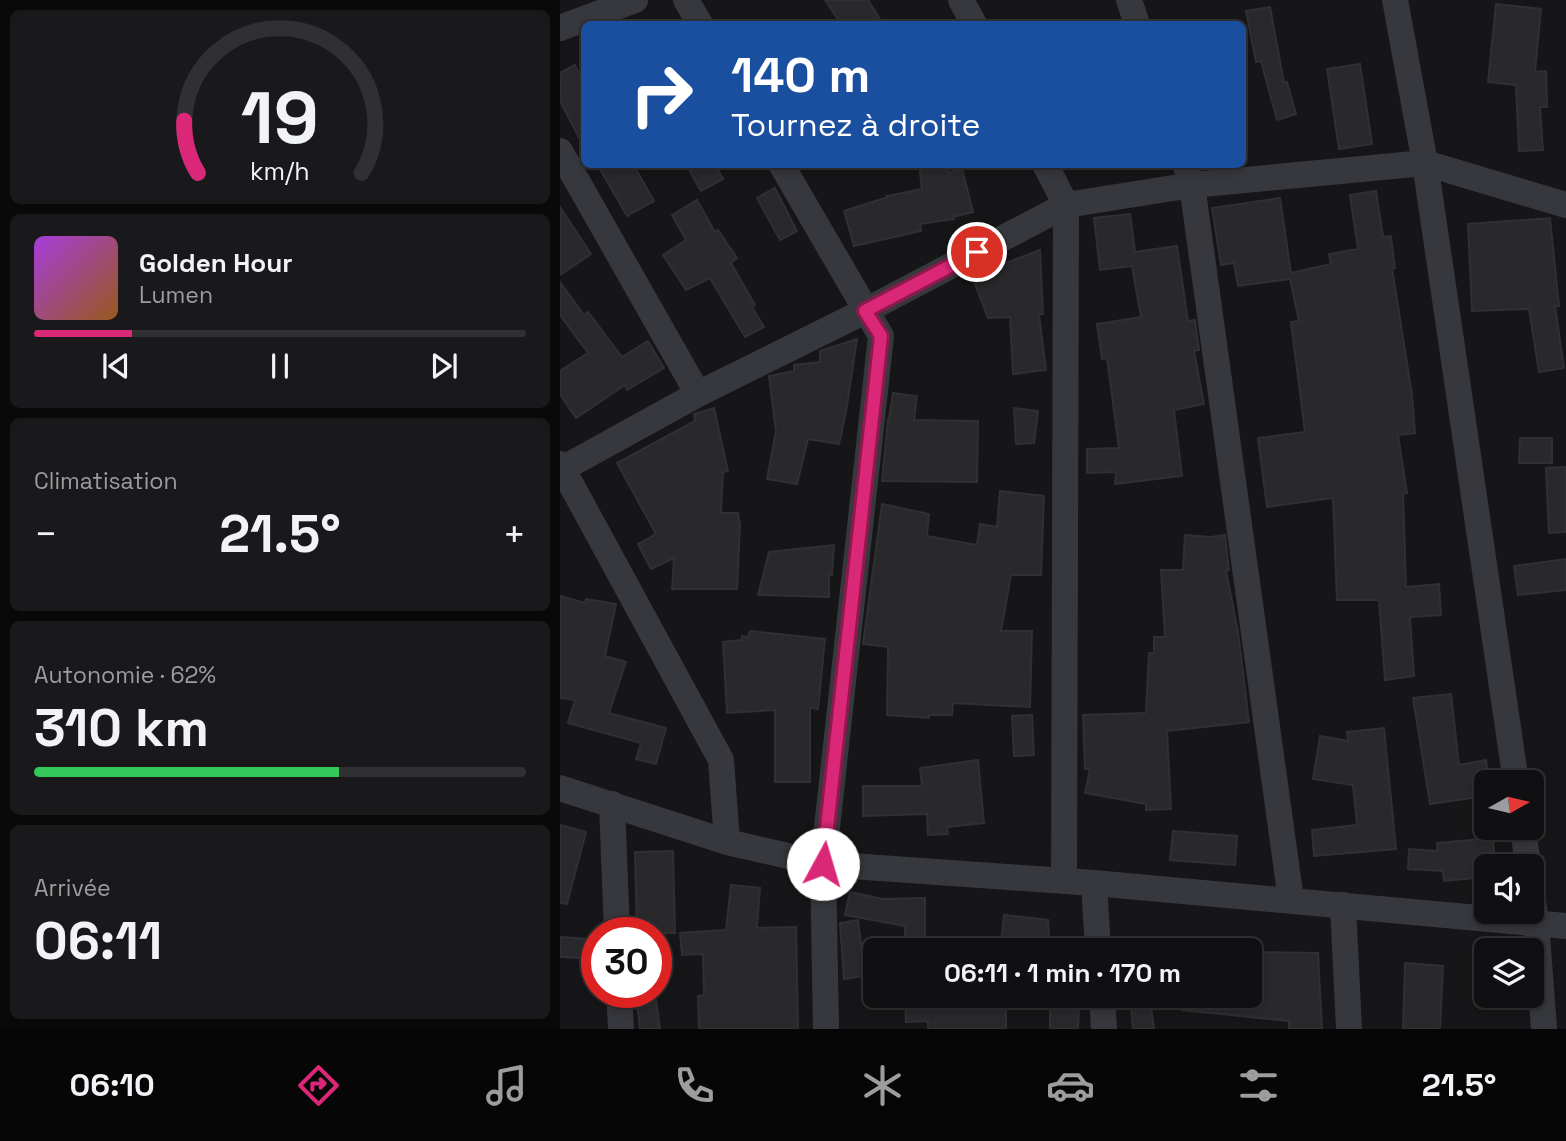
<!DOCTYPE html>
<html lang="fr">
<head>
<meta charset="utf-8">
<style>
  :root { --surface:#101012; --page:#19191b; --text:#f1f3f6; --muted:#9c9d9f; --line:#303032; --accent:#db2777 }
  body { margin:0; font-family:"Space Grotesk",sans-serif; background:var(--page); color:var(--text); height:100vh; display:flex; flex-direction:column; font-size:26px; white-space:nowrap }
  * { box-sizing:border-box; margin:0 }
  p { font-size:23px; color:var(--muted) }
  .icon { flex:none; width:38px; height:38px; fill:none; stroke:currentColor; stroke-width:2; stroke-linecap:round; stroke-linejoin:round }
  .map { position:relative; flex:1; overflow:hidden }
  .details { display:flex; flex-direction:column; gap:10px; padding:10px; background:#09090a; width:560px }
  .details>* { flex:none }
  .hud { position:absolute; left:21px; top:21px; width:665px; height:147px; border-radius:10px; box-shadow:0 4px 10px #0003,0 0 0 2px var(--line); background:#1a4fa0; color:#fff; overflow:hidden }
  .needle { width:46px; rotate:82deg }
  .tools { position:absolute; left:914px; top:770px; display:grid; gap:14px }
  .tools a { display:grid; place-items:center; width:70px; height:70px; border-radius:10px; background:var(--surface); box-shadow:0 4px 10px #0003,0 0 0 2px var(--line); font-size:35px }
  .speed { position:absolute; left:21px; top:917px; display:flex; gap:14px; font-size:35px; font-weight:700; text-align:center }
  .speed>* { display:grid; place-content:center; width:91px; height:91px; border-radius:50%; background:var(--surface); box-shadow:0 4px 10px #0003,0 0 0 2px var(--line); line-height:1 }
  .speed .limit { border:10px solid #d22; background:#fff; color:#111 }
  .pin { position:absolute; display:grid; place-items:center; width:60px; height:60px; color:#fff; margin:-30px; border:4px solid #fff; border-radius:50%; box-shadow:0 2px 7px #0007 }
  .me { position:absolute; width:77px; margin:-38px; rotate:6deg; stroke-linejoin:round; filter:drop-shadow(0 0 5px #0008) }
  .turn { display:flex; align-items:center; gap:24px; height:147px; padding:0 35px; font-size:32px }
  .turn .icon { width:91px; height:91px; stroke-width:2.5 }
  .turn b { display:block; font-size:49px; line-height:60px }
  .big { font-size:52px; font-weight:700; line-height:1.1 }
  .details .widget { flex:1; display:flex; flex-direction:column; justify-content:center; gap:10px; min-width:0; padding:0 24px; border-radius:10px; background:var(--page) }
  .details .dial { align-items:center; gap:0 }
  .dial svg { height:182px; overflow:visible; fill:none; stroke:var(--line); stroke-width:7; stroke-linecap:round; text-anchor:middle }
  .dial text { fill:var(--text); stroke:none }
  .song { display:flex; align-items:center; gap:21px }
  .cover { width:84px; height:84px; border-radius:10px; background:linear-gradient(135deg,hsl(280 70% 55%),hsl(30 70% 35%)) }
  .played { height:7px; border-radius:4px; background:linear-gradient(90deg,var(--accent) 20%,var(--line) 20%) }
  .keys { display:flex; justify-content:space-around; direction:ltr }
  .heat { display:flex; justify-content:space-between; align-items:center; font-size:38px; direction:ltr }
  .charge { height:10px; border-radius:5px; background:linear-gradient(90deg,#34c759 62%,var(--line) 0) }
  .trip { position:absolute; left:303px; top:938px; width:399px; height:70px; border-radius:10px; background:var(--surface); box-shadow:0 4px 10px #0003,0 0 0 2px var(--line); font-weight:700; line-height:70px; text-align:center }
  .tabs { display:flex; height:112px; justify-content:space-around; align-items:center; background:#060607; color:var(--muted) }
  .tabs .icon { width:49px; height:49px }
  .tabs .on { color:var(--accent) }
  .tabs b { font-size:32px; color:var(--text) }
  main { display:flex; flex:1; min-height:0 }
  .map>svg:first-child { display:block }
</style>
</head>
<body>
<main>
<section class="details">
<div class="widget dial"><svg viewBox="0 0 100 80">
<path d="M14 69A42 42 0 1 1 86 69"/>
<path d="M14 69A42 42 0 0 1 8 46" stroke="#db2777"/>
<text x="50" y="56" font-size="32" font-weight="700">19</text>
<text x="50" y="72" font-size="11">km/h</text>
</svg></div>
<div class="widget">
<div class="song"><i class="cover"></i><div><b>Golden Hour</b><p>Lumen</p></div></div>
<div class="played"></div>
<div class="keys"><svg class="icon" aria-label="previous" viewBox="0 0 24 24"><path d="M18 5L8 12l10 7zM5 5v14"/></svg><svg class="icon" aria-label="pause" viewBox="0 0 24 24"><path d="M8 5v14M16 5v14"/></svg><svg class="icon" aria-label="next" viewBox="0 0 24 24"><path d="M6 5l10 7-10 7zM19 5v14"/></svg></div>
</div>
<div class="widget"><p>Climatisation</p>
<div class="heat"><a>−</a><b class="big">21.5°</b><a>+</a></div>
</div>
<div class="widget"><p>Autonomie · 62%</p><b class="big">310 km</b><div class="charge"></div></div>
<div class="widget"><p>Arrivée</p><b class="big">06:11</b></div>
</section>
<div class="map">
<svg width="1006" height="1029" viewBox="0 0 1006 1029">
  <rect width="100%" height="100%" fill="#161618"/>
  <g fill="#29292c" stroke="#303034" stroke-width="2">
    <polygon points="265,0 308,0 323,24 281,24"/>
    <polygon points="936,4 981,9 975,72 986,71 987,107 980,107 983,150 959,151 956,85 928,82"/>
    <polygon points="710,7 724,83 727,82 736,114 717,120 701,61 696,62 686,11"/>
    <polygon points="800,64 812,144 779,149 767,69"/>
    <polygon points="15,65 24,84 24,147 0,101 0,73"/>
    <polygon points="37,164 73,164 94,201 67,216"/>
    <polygon points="126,164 155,164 163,179 141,191"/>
    <polygon points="359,164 387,164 388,173 402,169 413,212 393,217 394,219 360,224 361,231 294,246 284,211 328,197 327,196 362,189"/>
    <polygon points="215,188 237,231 220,240 197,198"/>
    <polygon points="816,191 823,237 831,236 835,268 832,268 852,395 855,433 838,435 847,493 843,494 846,587 879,584 881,615 850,617 854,676 825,680 819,600 777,600 773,498 707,507 698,438 745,432 731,322 739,321 730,279 678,286 674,263 661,265 652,208 720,198 731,273 771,264 769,254 798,249 790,195"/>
    <polygon points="137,200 155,232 158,230 177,258 171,263 195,305 192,307 204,327 185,337 150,278 126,290 103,255 126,240 112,215"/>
    <polygon points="0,207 31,254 0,275"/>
    <polygon points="570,214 575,252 617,246 628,321 635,320 639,350 634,351 644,404 614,410 622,476 555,484 556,472 527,473 527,449 559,448 547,358 542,359 537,324 581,317 572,266 540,270 534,218"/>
    <polygon points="990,218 999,306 995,306 1004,368 979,372 969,309 912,311 908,224"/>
    <polygon points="480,250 483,314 479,314 486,370 453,374 450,317 428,318 412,276"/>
    <polygon points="0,282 24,315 28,312 62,357 88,341 104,368 67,390 65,385 16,418 0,394 0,371 28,353 0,315"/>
    <polygon points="297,339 286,412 279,444 248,439 237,484 207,479 216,431 209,376 234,371 234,365 260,362 260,351"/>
    <polygon points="333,393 357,396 354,420 418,421 417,482 322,481 328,419 329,419"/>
    <polygon points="154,408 168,471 163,472 161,513 178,513 180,525 177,589 112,589 114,558 91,569 78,544 96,534 57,463 135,421 134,414"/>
    <polygon points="454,408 478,411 474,443 456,444"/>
    <polygon points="960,438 992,438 992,463 959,463"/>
    <polygon points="1006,467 1006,532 989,533 986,468"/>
    <polygon points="440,491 484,496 481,575 451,575 441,631 472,631 470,707 393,703 392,715 369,715 369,718 327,715 328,647 303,644 322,504 369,514 367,536 417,545 420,524 437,527"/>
    <polygon points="625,535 651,537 665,535 669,570 666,571 678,632 689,722 607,731 611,809 586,810 586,804 525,793 530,769 525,769 523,715 586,713 589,653 594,653 594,637 605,637 601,570 623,570"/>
    <polygon points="274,545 272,575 269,574 269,597 198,595 209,552"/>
    <polygon points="1006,559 1006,590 958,595 954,566"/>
    <polygon points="0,596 25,603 26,599 56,604 45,656 66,662 49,713 106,728 96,764 76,759 81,743 8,723 15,700 0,698"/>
    <polygon points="190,631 265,639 258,709 250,708 250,782 215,782 215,710 167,713 163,642 182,640 182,636 188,637"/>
    <polygon points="891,694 899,765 926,760 929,782 926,782 926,796 870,804 853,698"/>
    <polygon points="472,715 474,755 454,756 452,716"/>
    <polygon points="824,728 836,849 754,856 752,830 797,825 793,785 753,779 760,736 788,741 787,732"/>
    <polygon points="418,760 424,823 387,827 388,834 368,835 367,814 303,816 303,786 362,786 360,768"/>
    <polygon points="0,825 26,832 7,904 0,903"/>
    <polygon points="613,831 677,836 675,865 610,860"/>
    <polygon points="933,838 935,866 926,866 926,877 884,881 883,871 848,869 849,849 878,851 877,843"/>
    <polygon points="113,851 115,933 77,933 75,852"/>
    <polygon points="171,885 200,888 197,928 236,927 238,1029 139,1029 138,996 144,995 143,954 122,955 120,933 166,930"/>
    <polygon points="290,892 323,899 365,898 365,950 345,950 345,926 285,915"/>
    <polygon points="444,915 488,920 490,950 440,950"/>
    <polygon points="298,920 305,976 284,979 280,923"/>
    <polygon points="0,937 30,939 33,959 0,957"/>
    <polygon points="698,952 758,953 762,1029 729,1029 729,1021 622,1010 622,996 690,996 690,992 699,993"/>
    <polygon points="845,963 883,966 880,1029 843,1029"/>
    <polygon points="95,992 100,1029 80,1029 76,994"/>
    <polygon points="345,996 446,996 446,1029 368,1029 368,1021 346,1022"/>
    <polygon points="490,1003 519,1005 518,1029 490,1029"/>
    <polygon points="591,1005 594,1029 573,1029 571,1008"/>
  </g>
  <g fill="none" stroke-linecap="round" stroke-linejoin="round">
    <g stroke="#37383d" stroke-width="26">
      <polyline points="126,0 140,24"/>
      <polyline points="401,0 414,24"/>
      <polyline points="569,0 577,24"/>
      <polyline points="835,0 865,163 956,782"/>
      <polyline points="0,28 75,0"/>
      <polyline points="0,151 138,394"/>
      <polyline points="221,164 321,336 263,864 266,1029"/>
      <polyline points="485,164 506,205 504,881"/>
      <polyline points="625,164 632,185 731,900"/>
      <polyline points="0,464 161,760 167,842"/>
      <polyline points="0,470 138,394 305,311 506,205 632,185 865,163 1006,205"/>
      <polyline points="0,788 167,842 263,864 534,883 1006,926"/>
      <polyline points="52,804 57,933"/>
      <polyline points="963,828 968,866"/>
      <polyline points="534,883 538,950"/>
      <polyline points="971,886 976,922 984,1029"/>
      <polyline points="783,905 789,1029"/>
      <polyline points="59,992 61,1029"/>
      <polyline points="542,996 544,1029"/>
    </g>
  </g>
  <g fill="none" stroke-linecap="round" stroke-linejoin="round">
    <defs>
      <polyline id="route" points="263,864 321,336 305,311 417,252"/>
    </defs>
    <use href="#route" stroke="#8e194d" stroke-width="18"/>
    <use href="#route" stroke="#db2777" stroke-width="12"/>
  </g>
</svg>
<div class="tools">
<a><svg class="needle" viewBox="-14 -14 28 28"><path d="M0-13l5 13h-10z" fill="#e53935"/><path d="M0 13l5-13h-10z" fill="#9c9d9f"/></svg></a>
<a><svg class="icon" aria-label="sound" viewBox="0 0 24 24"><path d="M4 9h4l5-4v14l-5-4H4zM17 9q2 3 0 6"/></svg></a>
<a><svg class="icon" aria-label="layers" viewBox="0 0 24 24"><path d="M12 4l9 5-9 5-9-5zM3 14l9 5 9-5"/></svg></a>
</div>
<div class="speed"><div class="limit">30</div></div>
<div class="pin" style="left:417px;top:252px;background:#d93025"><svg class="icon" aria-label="arrive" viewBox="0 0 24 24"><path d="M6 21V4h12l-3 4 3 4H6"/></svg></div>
<svg class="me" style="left:263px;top:864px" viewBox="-20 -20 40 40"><circle r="19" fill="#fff"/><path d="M0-13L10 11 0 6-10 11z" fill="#db2777"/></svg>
<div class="trip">06:11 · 1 min · 170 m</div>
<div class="hud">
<div class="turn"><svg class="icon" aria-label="right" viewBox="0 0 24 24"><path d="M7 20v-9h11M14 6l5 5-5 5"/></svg><div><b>140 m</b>Tournez à droite</div></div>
</div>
</div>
</main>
<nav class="tabs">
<b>06:10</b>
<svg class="icon on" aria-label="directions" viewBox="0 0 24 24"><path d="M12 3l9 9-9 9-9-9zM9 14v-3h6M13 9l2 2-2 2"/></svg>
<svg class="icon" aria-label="music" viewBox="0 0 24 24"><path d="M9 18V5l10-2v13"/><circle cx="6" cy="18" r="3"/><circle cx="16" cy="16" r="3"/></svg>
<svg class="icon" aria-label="phone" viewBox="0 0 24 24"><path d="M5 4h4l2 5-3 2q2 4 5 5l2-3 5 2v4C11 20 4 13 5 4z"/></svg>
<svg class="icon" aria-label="climate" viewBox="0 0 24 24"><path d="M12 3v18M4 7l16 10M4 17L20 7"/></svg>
<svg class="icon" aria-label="car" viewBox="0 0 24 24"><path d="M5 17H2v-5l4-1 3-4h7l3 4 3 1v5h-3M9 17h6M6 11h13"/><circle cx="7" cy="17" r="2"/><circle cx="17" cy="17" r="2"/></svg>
<svg class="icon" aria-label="filters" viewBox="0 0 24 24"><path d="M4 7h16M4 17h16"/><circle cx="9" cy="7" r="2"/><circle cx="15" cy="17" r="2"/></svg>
<b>21.5°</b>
</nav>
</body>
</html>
